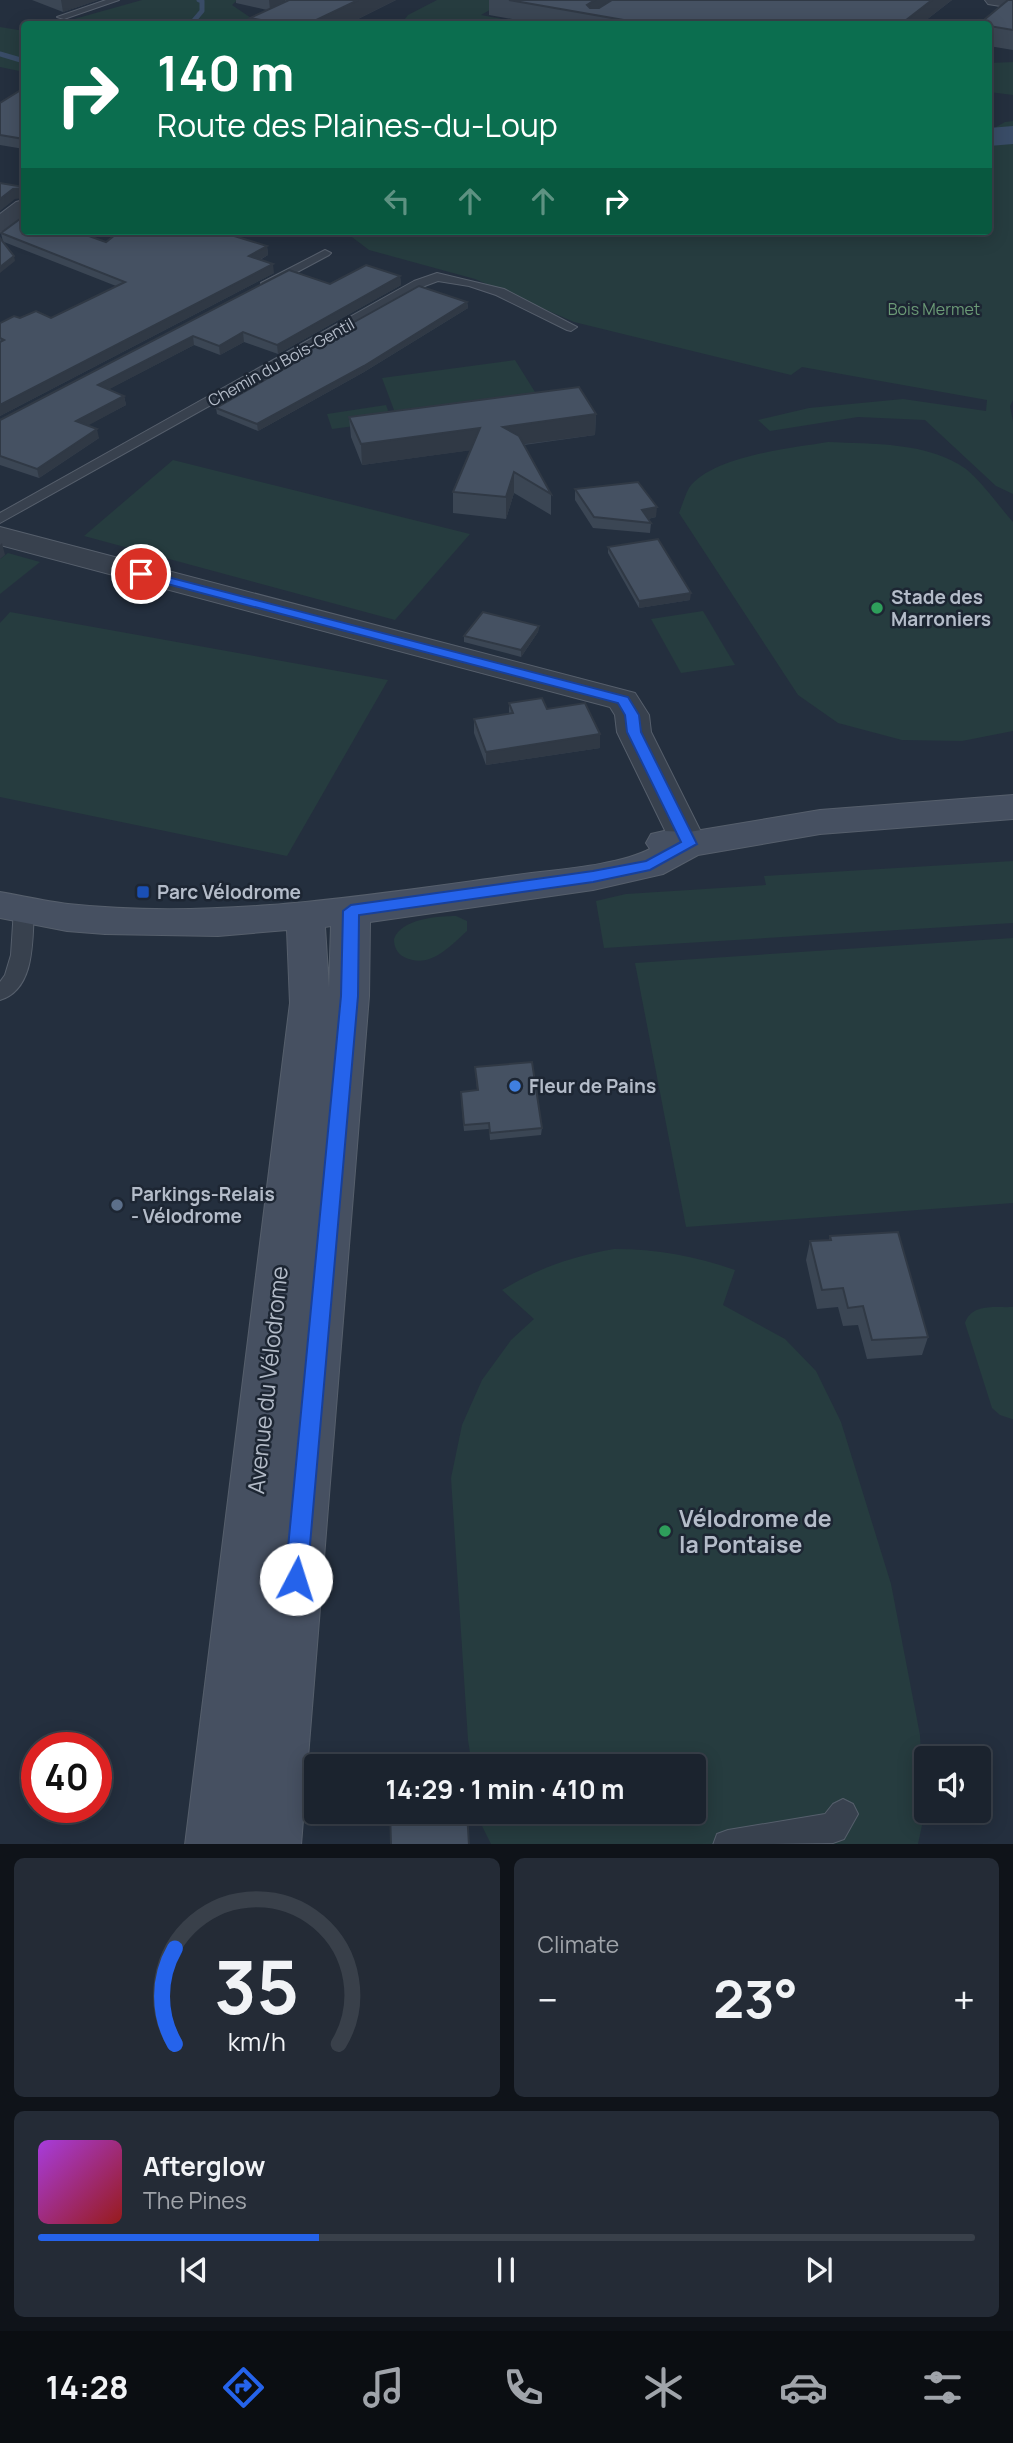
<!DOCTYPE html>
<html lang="en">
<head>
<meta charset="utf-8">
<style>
  :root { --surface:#1b232e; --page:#242b36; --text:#f1f3f6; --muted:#a0a4aa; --line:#39404a; --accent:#2563eb }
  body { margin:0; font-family:Manrope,sans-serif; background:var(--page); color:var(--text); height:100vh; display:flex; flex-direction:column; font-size:26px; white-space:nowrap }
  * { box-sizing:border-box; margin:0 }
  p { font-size:23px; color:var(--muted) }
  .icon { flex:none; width:38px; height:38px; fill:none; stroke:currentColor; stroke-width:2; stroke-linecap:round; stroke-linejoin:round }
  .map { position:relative; height:1844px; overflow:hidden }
  .side { display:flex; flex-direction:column; gap:14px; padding:14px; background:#0f1319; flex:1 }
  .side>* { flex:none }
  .banner { position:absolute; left:21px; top:21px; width:971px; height:214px; border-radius:7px; box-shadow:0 4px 18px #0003,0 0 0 2px var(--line); background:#0b6e4f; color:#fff; overflow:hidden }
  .tools { position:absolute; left:914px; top:1746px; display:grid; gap:14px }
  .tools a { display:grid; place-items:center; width:77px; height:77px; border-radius:7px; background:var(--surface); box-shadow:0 4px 18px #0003,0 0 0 2px var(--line); font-size:35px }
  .speed { position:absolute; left:21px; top:1732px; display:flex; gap:14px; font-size:35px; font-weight:700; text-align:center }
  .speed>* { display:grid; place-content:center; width:91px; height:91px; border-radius:50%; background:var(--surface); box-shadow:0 4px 18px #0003,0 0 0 2px var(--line); line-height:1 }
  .speed .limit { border:10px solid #d22; background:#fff; color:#111 }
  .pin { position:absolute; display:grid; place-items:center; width:60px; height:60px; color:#fff; margin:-30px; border:4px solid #fff; border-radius:50%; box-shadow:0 2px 7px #0007 }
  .me { position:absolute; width:77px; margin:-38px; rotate:5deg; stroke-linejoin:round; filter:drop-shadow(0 0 5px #0008) }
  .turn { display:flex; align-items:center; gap:24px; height:147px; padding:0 21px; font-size:32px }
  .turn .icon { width:91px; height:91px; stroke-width:2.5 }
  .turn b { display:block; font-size:49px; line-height:60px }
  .lanes { display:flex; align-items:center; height:66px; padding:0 21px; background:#0003; justify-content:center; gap:35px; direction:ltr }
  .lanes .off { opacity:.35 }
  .big { font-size:52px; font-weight:700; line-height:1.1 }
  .side .widget { flex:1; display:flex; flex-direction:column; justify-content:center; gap:10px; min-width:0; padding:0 24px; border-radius:10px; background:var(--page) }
  .side .dial { align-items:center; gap:0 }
  .dial svg { height:182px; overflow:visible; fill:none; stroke:var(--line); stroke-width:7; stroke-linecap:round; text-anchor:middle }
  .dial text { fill:var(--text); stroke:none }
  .song { display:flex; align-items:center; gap:21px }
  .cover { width:84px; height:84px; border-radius:10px; background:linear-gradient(135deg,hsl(280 70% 55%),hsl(0 70% 35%)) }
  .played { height:7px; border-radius:4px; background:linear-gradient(90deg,var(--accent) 30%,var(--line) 30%) }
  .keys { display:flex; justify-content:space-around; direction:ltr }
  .heat { display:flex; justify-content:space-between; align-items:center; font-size:38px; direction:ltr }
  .side .tiles { flex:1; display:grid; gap:14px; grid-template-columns:1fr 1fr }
  .widget:last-child { grid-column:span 2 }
  .trip { position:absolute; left:304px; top:1754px; width:402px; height:70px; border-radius:7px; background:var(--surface); box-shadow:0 4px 18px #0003,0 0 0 2px var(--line); font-weight:700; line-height:70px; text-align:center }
  .tab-bar { display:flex; height:112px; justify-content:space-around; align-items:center; background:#0b0e12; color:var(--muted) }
  .tab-bar .icon { width:49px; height:49px }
  .tab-bar .selected { color:var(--accent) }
  .tab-bar b { font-size:32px; color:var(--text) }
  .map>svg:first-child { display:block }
</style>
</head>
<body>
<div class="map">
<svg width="1013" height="1845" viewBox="0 0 1013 1845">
  <rect width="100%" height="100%" fill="#242f3e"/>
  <g fill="#263c3f">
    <polygon points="142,0 237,0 232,5 254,20 244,24 60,23"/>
    <polygon points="437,0 507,0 481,15 528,24 401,24 408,15"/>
    <polygon points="0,27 24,31 24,72 0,67"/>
    <polygon points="1013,62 1013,95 989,92 989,63"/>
    <polygon points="1013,121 1013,400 1010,406 1013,422 1013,494 996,486 925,420 858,417 770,431 758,420 809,408 903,399 986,411 987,400 802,367 791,375 574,322 475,279 369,250 344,231 989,231 989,131 1005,122"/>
    <polygon points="515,360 540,400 397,418 382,378"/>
    <polygon points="386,405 392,421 332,429 327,414"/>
    <path d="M828,442C872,444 929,442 966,469C983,483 998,505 1013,522V731L962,741L902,740L838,723L798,695L679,513C682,506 685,495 689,488C712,456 792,448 828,442Z"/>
    <polygon points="173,460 470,534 395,620 84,536"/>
    <polygon points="8,553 40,562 0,594 0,559"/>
    <polygon points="703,611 735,665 681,673 651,619"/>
    <polygon points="10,612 388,680 287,856 0,797 0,623"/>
    <polygon points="1013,861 1013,923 604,948 596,901 626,894 766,885 764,876"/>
    <path d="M456,916L467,921V931C450,946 430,970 404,957C397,953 394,947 394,939C401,919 437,916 456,916Z"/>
    <polygon points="1013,938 1013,1203 686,1227 635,963"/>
    <path d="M614,1249C658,1249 694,1256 735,1270L723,1305L785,1339L816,1371L841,1422L891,1584L920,1735L924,1816L918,1844H491L481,1824L479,1811H695V1766H472L468,1740L451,1478L462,1425L482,1380L511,1340L534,1319L502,1290C541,1267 571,1257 614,1249Z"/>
    <path d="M1013,1307V1419H1012L1000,1415L992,1408L965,1323C972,1303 995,1308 1013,1307Z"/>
  </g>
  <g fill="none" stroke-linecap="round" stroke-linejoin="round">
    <g stroke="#394c67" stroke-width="5">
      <polyline points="191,24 202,11 202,1 199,0"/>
      <polyline points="0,54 24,61"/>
    </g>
    <polygon fill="#394c67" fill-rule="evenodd" points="1013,126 1013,144 989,146 989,128"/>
    <defs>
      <g id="lane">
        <polygon points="106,0 119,0 64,19 57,17"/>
        <polygon points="325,250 331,253 329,255 271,286 261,283"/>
        <polygon points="437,273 504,289 577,327 571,331 567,330 496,295 469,286 438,281 422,287 0,523 0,513 414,281"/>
        <path d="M24,902L31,904L34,909C32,939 36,989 0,1000V982L5,975L11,955L14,909L17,904Z"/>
        <polygon points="843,1799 853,1804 858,1814 844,1839 833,1843 713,1845 717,1834 728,1830 825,1814 833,1804"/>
      </g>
      <g id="street">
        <polygon points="985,0 1013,0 1013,8 988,4"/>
        <polygon points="24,200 24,217 8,230 0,232 0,214 16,202"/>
        <polygon points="0,527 635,693 649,715 651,732 707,844 702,853 689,856 676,853 617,732 615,715 610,707 0,545"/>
      </g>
      <path id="secondary" d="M1013,795V819L820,834L698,855L663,874L593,890L370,922L369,996L301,1845H185L290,1003L287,930L218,936L105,934L67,931L0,918V892C23,896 45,901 68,904C215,920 363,896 509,876C548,870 615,867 650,849L646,843L651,834L664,831L689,832L820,810ZM331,926L329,988L325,927Z"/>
    </defs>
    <use href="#lane" stroke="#565f6c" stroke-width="2"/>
    <use href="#street" stroke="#565f6c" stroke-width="2"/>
    <use href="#secondary" stroke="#565f6c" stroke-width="2"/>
    <use href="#lane" fill="#38414e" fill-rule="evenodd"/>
    <use href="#street" fill="#38414e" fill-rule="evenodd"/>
    <use href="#secondary" fill="#465061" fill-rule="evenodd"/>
  </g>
  <g fill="#3b4654">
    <polygon points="32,0 98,0 63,12"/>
    <polygon points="236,0 396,0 348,24 251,24 250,18 267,10 236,3"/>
    <polygon points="489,0 952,0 921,24 541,24 489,15"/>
    <polygon points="1013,0 1013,50 989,46 989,24"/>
    <polygon points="24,88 24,149 0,145 0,103"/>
    <polygon points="1,233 106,242 267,246 268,255 260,260 274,273 0,416 0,323 20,318 51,318 116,286 4,242 15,261 3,242"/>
    <polygon points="289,270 330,284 400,276 401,285 278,354 244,342 220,355 194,345 109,389 124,396 126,405 88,425 99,438 39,478 0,465 0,420"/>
    <polygon points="467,302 468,308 364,372 258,431 217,414 216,408 297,362 295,361 295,355"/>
    <polygon points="596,414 595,435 524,445 551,494 551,515 514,493 506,519 453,513 453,492 471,450 362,465 351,437 349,417"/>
    <polygon points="575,489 656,517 648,519 651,523 650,533 593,528 575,500"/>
    <polygon points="608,547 690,600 639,608 608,553"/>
    <polygon points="539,626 538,632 521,657 464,642 464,636"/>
    <polygon points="509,703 600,734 600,748 486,765 474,733 474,719 509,714"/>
    <polygon points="475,1067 542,1128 541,1135 490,1140 489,1129 464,1131 461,1098 477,1090"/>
    <polygon points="830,1236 928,1337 922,1355 867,1359 858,1325 843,1326 838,1307 817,1309 806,1260 810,1241 829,1240"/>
  </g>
  <g fill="#303945">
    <polygon points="61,0 98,0 63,12"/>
    <polygon points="269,0 285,0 285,3 270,10"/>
    <polygon points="358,0 396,0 348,24 308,24"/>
    <polygon points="595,0 623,0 599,15 587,5"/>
    <polygon points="932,0 952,0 921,24 901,24"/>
    <polygon points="24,188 24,198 15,199 0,211 0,199 13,189"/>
    <polygon points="267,246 268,255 250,265 249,256"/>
    <polygon points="14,256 15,261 0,273 0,267"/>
    <polygon points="273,264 274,273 0,416 0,405"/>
    <polygon points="400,276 401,285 278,354 277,345"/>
    <polygon points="467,302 468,308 364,372 258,431 257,424"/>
    <polygon points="243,332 244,342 220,355 219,346"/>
    <polygon points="193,336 194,345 100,394 98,385"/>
    <polygon points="124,396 126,405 78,431 76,421"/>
    <polygon points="596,414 595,435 503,447 503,427"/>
    <polygon points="480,428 480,449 362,465 361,444"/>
    <polygon points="97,429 99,438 39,478 37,469"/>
    <polygon points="514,472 514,493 506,519 506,497"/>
    <polygon points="657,507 656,517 642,520 642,510"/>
    <polygon points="2,543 5,555 0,559 0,545"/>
    <polygon points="691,593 690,600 639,608 639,601"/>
    <polygon points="539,626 538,632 521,657 521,650"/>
    <polygon points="600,734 600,748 486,765 486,752"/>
  </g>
  <g fill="#455162" stroke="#303945" stroke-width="2">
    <polygon points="289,0 358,0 308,24 283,24 250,18"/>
    <polygon points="509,0 595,0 587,5 590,8 599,8 612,0 932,0 901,24 622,24 629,21"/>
    <polygon points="1008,0 1013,0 1013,30 989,26 989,24 979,24"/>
    <polygon points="24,88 24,139 0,135 0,103"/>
    <polygon points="0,183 24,187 24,202 24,188 13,189 0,199"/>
    <polygon points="24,216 24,231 75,231 106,242 120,231 218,231 267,246 249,256 273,264 0,405 0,342 4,340 0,338 0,323 14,316 20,318 36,311 51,318 125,282 1,233"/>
    <polygon points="0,238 14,256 0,267"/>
    <polygon points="366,265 400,276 277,345 243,332 219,346 193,336 98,385 124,396 76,421 97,429 37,469 0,456 0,420 289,270 330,284"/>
    <polygon points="419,286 467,302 364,366 257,424 216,408 303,358 295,355"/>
    <polygon points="579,387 596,414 503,427 519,436 551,494 514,472 506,497 453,492 480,428 361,444 349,417"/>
    <polygon points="638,482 657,507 642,510 651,523 594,517 575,489"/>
    <polygon points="658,539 691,593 639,601 608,547"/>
    <polygon points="483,612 539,626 521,650 464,636"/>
    <polygon points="542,698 547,709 585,703 600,734 486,752 474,719 513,713 509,703"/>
    <polygon points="532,1062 542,1128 490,1133 489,1123 464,1125 461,1092 478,1090 475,1067"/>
    <polygon points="898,1232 928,1337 872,1340 863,1306 848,1308 843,1288 822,1290 810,1241 831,1240 830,1236"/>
    <polygon points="390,1811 467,1811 469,1845 391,1845"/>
  </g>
  <polygon fill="#2563eb" stroke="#184099" stroke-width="2" points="141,570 628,697 639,715 641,732 697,844 650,870 593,882 359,915 358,996 307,1579 304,1587 296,1590 288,1587 285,1579 341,996 343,911 351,905 593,871 646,861 681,842 627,732 625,715 618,703 137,576 137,571"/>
  <g fill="#2e9e5b" stroke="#1d2633" stroke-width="2.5">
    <circle cx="877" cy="608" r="7"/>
    <circle cx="665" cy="1531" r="7"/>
  </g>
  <rect fill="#1a4fb4" stroke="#1d2633" stroke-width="2.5" x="136" y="885" width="14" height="14" rx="3.5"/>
  <circle fill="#3f7fe0" stroke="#1d2633" stroke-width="2.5" cx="515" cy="1086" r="7"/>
  <circle fill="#5c6f8a" stroke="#1d2633" stroke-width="2.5" cx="117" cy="1205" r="7"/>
  <g text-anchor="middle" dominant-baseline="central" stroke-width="5" stroke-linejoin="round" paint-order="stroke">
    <g font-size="16" fill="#6b9a76" stroke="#1d2633">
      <text x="934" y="309">Bois Mermet</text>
    </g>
    <g font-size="16" fill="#b4bcc9" stroke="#1d2633">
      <text transform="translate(281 362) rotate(-29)">Chemin du Bois-Gentil</text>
    </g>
    <g font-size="19" font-weight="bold" fill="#b4bcc9" stroke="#1d2633" text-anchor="start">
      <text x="891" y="597">Stade des<tspan x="891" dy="22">Marroniers</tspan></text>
      <text x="157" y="892">Parc Vélodrome</text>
      <text x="529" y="1086">Fleur de Pains</text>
      <text x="131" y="1194">Parkings-Relais<tspan x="131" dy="22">- Vélodrome</tspan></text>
    </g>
    <g font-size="23" fill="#b4bcc9" stroke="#1d2633">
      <text transform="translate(267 1380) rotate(-84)">Avenue du Vélodrome</text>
    </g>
    <g font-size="23" font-weight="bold" fill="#b4bcc9" stroke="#1d2633" text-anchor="start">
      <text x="679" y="1518">Vélodrome de<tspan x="679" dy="26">la Pontaise</tspan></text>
    </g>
  </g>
</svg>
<div class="tools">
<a><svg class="icon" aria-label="sound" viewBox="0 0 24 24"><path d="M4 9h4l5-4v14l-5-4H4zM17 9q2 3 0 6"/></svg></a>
</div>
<div class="speed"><div class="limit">40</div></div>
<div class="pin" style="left:141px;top:574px;background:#d93025"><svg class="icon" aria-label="arrive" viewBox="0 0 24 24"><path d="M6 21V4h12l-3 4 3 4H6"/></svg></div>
<svg class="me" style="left:296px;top:1579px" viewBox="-20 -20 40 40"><circle r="19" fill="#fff"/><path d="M0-13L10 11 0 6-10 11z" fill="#2563eb"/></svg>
<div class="trip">14:29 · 1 min · 410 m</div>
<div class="banner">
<div class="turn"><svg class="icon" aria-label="right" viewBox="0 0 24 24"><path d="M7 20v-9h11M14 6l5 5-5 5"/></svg><div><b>140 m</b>Route des Plaines-du-Loup</div></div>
<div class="lanes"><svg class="icon off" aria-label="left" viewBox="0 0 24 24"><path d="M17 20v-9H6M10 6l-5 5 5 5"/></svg><svg class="icon off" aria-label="ahead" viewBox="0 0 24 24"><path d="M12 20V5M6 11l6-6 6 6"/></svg><svg class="icon off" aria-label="ahead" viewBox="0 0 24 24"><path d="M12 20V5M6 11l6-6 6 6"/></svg><svg class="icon" aria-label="right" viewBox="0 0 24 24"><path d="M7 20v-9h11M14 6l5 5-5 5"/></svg></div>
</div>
</div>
<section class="side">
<div class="tiles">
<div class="widget dial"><svg viewBox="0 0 100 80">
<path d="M14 69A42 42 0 1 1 86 69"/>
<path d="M14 69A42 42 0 0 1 14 27" stroke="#2563eb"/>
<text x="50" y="56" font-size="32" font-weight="700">35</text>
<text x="50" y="72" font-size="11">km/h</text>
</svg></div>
<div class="widget"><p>Climate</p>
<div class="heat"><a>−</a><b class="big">23°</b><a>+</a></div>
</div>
<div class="widget">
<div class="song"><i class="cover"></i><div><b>Afterglow</b><p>The Pines</p></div></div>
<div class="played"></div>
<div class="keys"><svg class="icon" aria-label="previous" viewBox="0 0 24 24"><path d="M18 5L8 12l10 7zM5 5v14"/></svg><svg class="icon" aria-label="pause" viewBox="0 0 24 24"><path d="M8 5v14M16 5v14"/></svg><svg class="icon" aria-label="next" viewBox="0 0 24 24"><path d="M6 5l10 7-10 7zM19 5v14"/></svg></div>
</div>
</div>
</section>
<nav class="tab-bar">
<b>14:28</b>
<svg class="icon selected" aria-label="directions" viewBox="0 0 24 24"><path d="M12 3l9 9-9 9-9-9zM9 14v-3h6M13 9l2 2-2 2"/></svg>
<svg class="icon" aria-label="music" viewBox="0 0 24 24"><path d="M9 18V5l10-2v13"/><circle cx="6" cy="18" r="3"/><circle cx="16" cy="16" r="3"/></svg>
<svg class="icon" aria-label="phone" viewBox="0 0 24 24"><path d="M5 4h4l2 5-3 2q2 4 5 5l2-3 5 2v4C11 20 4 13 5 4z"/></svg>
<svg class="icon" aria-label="climate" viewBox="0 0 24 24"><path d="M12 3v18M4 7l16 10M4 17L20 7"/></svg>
<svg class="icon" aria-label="car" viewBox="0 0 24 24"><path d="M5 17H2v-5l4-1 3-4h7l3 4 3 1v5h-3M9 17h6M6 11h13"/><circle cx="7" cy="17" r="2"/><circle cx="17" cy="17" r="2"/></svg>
<svg class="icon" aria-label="filters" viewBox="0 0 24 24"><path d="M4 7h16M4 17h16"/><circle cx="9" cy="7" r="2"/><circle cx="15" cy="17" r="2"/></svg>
</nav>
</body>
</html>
